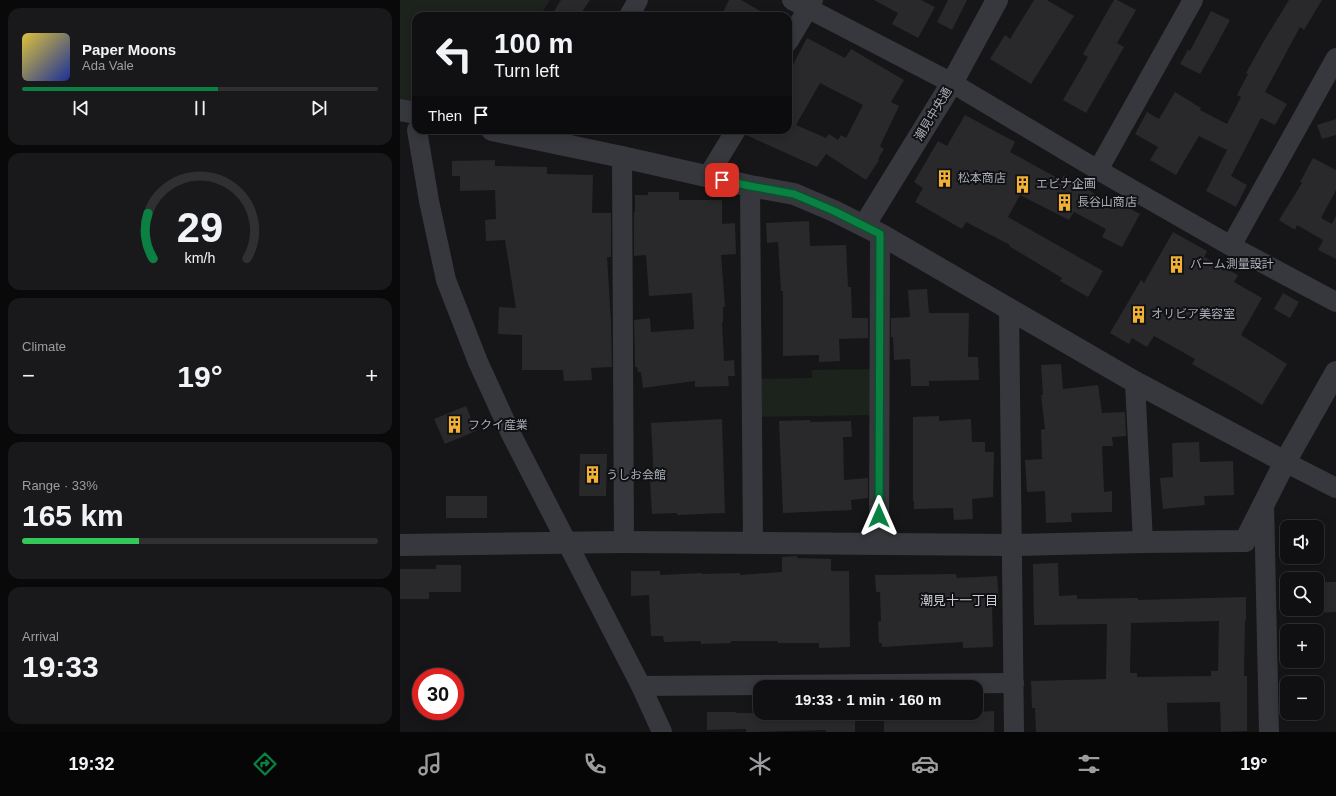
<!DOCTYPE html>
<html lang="en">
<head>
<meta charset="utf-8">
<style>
  :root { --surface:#101012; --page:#19191b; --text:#f1f3f6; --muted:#9c9d9f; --line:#303032; --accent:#0b8043 }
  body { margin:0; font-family:Helvetica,"Noto Sans JP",sans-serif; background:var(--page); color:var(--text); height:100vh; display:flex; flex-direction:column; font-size:15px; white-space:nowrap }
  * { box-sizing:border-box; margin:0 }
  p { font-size:13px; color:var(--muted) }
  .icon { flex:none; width:22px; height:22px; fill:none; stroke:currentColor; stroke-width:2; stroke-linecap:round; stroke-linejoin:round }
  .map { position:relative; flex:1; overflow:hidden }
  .sheet { display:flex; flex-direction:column; gap:8px; padding:8px; background:#09090a; width:400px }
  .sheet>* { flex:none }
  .hud { position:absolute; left:12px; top:12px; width:380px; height:122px; border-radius:12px; box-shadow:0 2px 10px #0003,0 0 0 1px var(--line); background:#101012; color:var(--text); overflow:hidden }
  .fabs { position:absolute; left:880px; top:520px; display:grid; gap:8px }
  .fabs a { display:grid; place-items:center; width:44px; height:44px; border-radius:8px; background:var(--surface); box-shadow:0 2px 10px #0003,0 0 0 1px var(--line); font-size:20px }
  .speed { position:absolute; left:12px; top:668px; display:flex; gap:8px; font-size:20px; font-weight:700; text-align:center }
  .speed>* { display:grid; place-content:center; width:52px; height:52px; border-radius:50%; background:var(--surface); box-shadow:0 2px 10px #0003,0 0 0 1px var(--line); line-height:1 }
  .speed .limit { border:6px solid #d22; background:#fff; color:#111 }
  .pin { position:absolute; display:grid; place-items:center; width:34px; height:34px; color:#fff; margin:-17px; border-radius:8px; box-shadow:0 2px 6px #0006 }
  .me { position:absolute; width:44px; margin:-22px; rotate:0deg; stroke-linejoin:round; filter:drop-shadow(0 0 3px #0008) }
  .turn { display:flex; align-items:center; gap:14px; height:84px; padding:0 16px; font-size:18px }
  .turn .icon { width:52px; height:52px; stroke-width:2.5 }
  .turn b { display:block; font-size:28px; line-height:34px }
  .then { display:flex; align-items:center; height:38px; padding:0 16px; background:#0003; gap:8px; font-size:15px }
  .big { font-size:30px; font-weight:600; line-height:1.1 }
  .sheet .widget { flex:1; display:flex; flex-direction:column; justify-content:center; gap:6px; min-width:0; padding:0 14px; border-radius:12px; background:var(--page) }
  .sheet .dial { align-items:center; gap:0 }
  .dial svg { height:104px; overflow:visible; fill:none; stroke:var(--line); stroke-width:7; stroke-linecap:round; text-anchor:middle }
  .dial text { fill:var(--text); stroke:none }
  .song { display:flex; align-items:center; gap:12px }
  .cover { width:48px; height:48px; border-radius:6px; background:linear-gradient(135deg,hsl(50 70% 55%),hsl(230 70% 35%)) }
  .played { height:4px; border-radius:2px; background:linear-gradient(90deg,var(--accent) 55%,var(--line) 55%) }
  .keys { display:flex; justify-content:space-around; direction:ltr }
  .heat { display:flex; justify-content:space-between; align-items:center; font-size:22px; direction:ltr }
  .charge { height:6px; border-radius:3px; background:linear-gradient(90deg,#34c759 33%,var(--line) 0) }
  .trip { position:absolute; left:353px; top:680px; width:230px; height:40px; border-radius:12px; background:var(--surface); box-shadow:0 2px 10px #0003,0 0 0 1px var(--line); font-weight:600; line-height:40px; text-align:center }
  .menu { display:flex; height:64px; justify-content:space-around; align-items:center; background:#060607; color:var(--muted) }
  .menu .icon { width:28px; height:28px }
  .menu .active { color:var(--accent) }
  .menu b { font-size:18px; color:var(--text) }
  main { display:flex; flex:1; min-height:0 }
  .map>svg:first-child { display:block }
</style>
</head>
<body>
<main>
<section class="sheet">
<div class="widget">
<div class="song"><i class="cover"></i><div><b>Paper Moons</b><p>Ada Vale</p></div></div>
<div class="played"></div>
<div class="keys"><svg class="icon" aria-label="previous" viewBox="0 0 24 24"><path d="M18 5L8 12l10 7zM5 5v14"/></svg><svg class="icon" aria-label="pause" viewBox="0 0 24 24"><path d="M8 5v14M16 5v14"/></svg><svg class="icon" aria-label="next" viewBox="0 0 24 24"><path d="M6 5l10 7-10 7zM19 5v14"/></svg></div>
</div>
<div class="widget dial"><svg viewBox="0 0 100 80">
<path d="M14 69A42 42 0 1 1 86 69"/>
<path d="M14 69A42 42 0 0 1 10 34" stroke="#0b8043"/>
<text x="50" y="56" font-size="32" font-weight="700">29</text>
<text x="50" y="72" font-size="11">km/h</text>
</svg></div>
<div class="widget"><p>Climate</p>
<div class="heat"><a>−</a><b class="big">19°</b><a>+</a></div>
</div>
<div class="widget"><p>Range · 33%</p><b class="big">165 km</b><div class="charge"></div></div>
<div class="widget"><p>Arrival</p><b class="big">19:33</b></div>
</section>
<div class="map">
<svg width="936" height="732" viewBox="0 0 936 732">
  <rect width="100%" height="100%" fill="#161618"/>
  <g fill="#1c231d">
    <polygon points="0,0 150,0 140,16 16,16 16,113 0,110"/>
    <polygon points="479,369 480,415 352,417 352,379 412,378 412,370"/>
  </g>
  <g fill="#29292c" fill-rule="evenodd">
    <polygon points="161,0 190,0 179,16 151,16"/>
    <polygon points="329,0 341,0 369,16 321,16"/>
    <polygon points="474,0 521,0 535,7 518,38 492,24 498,13"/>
    <polygon points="548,0 567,0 552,30 537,22"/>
    <polygon points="634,0 647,0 674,16 631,84 590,59 605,35 610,39"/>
    <polygon points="714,0 717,0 736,10 717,43 724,47 686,113 663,100 688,57 683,54"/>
    <polygon points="889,0 922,0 904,30 900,27 865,92 887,104 875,125 861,118 831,176 847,185 836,207 806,191 827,150 799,136 776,175 750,160 758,147 735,134 747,112 759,119 775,92 801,108 800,110 827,124 841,97 837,95 848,74 846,73 865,39"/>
    <polygon points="811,11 830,20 815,48 800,74 780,64 788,50 790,51"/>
    <path d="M407,38L445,58L451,49L504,80L491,102L499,106L480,146L484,149L478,159L479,160L466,180L426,154L417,167L346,135L347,130H388V74ZM420,83L463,105L446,138L441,135L438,140L429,134L426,138L396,125Z"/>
    <polygon points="565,115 615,142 610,152 661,180 664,175 708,202 710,198 740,214 722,247 702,237 706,229 674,212 669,220 620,195 608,217 703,271 688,297 660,281 662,278 609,246 610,245 566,222 562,229 515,202 523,188 514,182 538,141 547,146"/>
    <polygon points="936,119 936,135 922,139 917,125"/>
    <polygon points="913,158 936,170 936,190 921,218 932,224 936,216 936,259 918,250 923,240 897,225 895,230 879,220 902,183 900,182"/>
    <polygon points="95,160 95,166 147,167 147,174 193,175 192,213 211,213 211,257 207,257 211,321 212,367 191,368 192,380 164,381 163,370 122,370 122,335 98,334 99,307 116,308 105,240 86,241 85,220 96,219 95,190 60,191 60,176 52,176 52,161"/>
    <polygon points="248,192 279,192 279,200 322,200 322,224 335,223 336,254 321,255 325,307 323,307 323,321 322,322 324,361 334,360 335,376 328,376 329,386 295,387 295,381 243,388 241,372 238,372 237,367 235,367 234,320 250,318 251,332 294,329 292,293 249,296 246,255 234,256 234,212 235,212 235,195 248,195"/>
    <polygon points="409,221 410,246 446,245 448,287 451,287 452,318 467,318 468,319 468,338 439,339 440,361 419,362 419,355 383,356 383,291 381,291 378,242 367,243 366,223"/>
    <polygon points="773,232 807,251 804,257 838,275 834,282 862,298 841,335 887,364 862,405 838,390 792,364 795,359 754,336 747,347 732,338 729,344 710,333 741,280 744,283"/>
    <polygon points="527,289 529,313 569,313 568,357 578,357 579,380 529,381 529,386 511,386 510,359 494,360 493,337 491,337 491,318 510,317 508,290"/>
    <polygon points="883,293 899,302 890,318 874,309"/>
    <polygon points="661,364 663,389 698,385 702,413 725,412 726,436 712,437 713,446 702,446 704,492 712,491 712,512 671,513 672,522 646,523 645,491 627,492 625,460 642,459 641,430 645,429 641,395 643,395 641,365"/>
    <polygon points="66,406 76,431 45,444 34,419"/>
    <polygon points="539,416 539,421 571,419 572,442 585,442 585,452 594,452 593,497 572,499 573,519 554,520 553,508 514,509 514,501 513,501 513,417"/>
    <polygon points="322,419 325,513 277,515 277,513 252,514 250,480 254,480 251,423"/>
    <polygon points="410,420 410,422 451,421 452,437 443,437 444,480 468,478 468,498 451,500 452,510 383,513 379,421"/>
    <polygon points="799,442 800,462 833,461 834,495 804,496 805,505 763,509 760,478 773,477 772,443"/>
    <polygon points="180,454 207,454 206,496 179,496"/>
    <rect x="46" y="496" width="41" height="22"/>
    <polygon points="397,556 397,558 431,559 431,571 449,571 450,647 419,648 419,643 378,643 378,641 331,641 331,643 301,644 301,641 264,642 263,636 251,636 249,595 231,596 231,571 260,571 260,575 302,573 302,574 340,573 340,575 382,572 382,557"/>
    <path d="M658,563L659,596L677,595V599L738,598V600L846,597V620H845L844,676H847V731L821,732L820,702L767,703L768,732H636L635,708H632L631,681L706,679L707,624L634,625L633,564ZM819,621L818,671H811V676L737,677V673H730L731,623Z"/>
    <polygon points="36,565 61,565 61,592 29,592 29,599 0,599 0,569 36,569"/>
    <polygon points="556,574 557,578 597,576 599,599 592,600 593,647 563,648 563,642 482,647 482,643 479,643 478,622 481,621 480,592 476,592 475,575"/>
    <polygon points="917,582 936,582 936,612 917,613"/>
    <polygon points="594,711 594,732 484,732 484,716 576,713 576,712"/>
    <polygon points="307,712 336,712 336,713 455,713 455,732 426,732 426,730 353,732 346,732 346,729 307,730"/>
  </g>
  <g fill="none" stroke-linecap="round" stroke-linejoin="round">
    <g stroke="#37383d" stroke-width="20">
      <polyline points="392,0 552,83 698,170 831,246 936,302"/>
      <polyline points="229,16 238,0"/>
      <polyline points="388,42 413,0"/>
      <polyline points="17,130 29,201 46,280 78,362 111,434 241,686 262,732"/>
      <polyline points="157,143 164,130"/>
      <polyline points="222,157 224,542"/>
      <polyline points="698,170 793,0"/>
      <polyline points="308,176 336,130"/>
      <polyline points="350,186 353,543"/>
      <polyline points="831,246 936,58"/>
      <polyline points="609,308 614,732"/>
      <polyline points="735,382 743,542"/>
      <polyline points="885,462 936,488"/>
      <polyline points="864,504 869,732"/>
      <polyline points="479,544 480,234"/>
      <polyline points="241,686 614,683"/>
    </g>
    <g stroke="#37383d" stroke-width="22">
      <polyline points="0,110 16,113"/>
      <polyline points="92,130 222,157 350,186 394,194 434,211 480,234 735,382 885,462"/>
      <polyline points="464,226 552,83 597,0"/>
      <polyline points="0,545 224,542 613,545 743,542 845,541 885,462 936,372"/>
    </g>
  </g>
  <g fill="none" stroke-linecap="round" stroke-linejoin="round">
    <defs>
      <polyline id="route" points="322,180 350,186 394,194 434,211 480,234 479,516"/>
    </defs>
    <use href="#route" stroke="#07532c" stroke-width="10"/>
    <use href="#route" stroke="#0b8043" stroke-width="7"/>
  </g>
  <defs>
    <symbol id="building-bare" viewBox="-9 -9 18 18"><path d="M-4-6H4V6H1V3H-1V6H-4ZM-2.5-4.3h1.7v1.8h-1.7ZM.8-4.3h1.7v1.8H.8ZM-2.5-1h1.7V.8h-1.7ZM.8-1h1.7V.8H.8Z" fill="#f2b134" stroke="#111113" stroke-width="2.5" paint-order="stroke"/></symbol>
  </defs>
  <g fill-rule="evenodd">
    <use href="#building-bare" x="532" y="166" width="25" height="25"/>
    <use href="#building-bare" x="610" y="172" width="25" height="25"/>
    <use href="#building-bare" x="652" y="190" width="25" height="25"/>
    <use href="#building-bare" x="764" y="252" width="25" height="25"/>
    <use href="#building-bare" x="726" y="302" width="25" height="25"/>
    <use href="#building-bare" x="42" y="412" width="25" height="25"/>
    <use href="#building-bare" x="180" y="462" width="25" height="25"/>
  </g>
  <g text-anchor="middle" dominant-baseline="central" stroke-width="4" stroke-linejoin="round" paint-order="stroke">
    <g font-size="12" fill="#a8adb8" stroke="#111113">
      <text transform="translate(533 114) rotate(-59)">潮見中央通</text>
    </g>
    <g font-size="12" fill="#a8adb8" stroke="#111113" text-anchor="start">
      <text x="558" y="178">松本商店</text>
      <text x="636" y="184">エビナ企画</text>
      <text x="677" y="202">長谷山商店</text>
      <text x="790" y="264">バーム測量設計</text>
      <text x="751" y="314">オリビア美容室</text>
      <text x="68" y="425">フクイ産業</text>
      <text x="206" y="475">うしお会館</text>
    </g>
    <g font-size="13" fill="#c9ccd4" stroke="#111113">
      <text x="559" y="600">潮見十一丁目</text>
    </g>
  </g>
</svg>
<div class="fabs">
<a><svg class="icon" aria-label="sound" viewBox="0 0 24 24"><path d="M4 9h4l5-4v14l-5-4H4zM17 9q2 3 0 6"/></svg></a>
<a><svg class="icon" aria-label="search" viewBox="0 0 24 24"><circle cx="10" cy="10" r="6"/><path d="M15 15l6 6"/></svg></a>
<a>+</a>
<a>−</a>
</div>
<div class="speed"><div class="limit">30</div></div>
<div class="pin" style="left:322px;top:180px;background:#d93025"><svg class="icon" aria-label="arrive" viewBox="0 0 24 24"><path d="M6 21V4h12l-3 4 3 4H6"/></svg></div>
<svg class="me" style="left:479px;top:516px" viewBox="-20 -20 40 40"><path d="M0-17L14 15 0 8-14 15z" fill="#0b8043" stroke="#fff" stroke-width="4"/></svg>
<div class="trip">19:33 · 1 min · 160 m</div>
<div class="hud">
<div class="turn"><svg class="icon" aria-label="left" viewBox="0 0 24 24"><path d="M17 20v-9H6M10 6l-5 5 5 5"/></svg><div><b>100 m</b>Turn left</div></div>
<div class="then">Then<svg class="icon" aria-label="arrive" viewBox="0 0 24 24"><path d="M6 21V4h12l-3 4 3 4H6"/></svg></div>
</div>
</div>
</main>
<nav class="menu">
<b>19:32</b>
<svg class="icon active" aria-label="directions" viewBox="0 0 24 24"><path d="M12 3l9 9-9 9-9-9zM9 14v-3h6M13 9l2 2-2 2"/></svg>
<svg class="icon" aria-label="music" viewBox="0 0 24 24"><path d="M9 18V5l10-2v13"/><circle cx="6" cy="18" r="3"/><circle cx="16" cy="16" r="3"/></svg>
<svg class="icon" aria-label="phone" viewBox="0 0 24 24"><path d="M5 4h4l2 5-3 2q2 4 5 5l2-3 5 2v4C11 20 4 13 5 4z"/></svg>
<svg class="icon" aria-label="climate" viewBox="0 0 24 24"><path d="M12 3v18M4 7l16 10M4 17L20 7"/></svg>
<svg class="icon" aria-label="car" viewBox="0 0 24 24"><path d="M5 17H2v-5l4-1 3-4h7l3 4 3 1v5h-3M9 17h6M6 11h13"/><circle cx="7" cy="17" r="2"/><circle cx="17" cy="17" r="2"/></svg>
<svg class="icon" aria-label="filters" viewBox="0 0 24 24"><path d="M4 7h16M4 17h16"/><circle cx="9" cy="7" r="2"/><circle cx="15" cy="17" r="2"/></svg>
<b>19°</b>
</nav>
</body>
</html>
